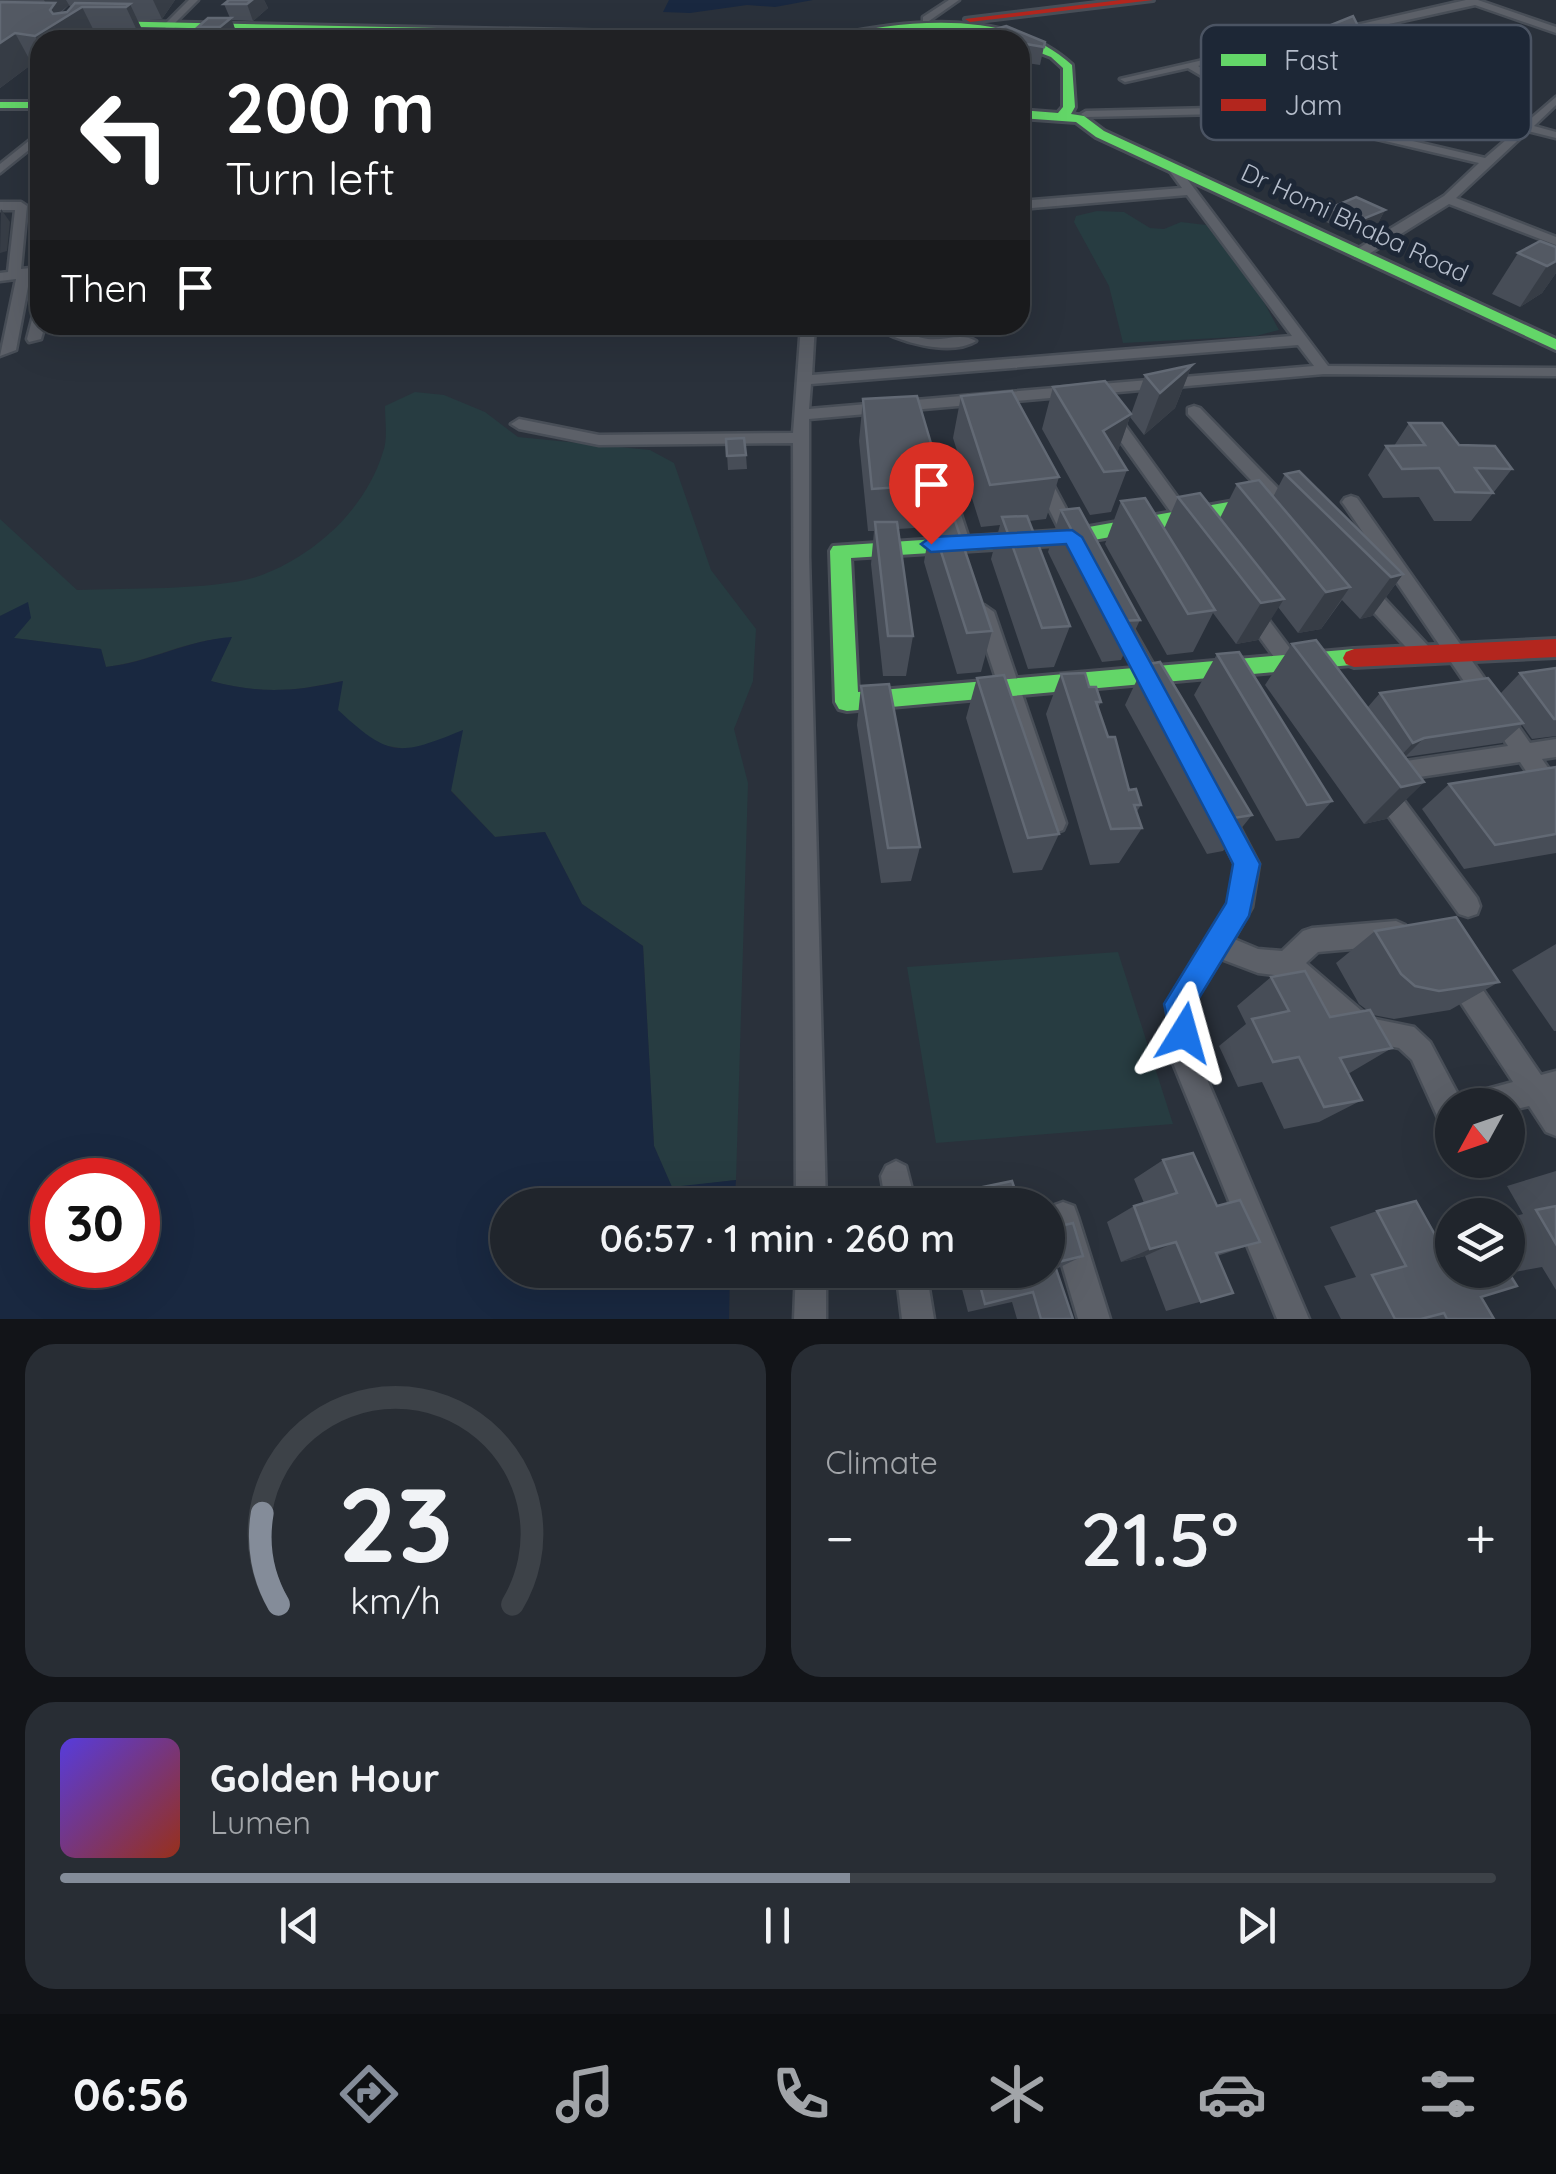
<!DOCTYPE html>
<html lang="en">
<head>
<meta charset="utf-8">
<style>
  :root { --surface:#20252c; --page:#282d34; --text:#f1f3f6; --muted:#a2a5a9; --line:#3d4248; --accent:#848c99 }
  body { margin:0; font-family:Quicksand,sans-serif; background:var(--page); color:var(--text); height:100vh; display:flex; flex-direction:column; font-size:38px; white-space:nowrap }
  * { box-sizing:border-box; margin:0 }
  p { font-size:32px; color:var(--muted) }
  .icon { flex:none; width:55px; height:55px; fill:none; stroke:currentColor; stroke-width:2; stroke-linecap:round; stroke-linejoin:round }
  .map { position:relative; height:1319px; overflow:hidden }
  .side { display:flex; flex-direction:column; gap:25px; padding:25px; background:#121418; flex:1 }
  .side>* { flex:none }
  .banner { position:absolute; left:30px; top:30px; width:1000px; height:305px; border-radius:30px; box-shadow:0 10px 40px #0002,0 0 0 2px var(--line); background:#202124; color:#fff; overflow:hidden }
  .needle { width:65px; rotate:230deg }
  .tools { position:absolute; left:1435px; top:1088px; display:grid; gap:20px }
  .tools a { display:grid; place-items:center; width:90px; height:90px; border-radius:50%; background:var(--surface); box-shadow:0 10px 40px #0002,0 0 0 2px var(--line); font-size:50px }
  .speed { position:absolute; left:30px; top:1158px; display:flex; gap:20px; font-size:50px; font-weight:700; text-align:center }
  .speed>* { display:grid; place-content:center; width:130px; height:130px; border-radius:50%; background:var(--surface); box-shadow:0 10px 40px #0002,0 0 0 2px var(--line); line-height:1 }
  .speed .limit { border:15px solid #d22; background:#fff; color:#111 }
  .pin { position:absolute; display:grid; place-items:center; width:85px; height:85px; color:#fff; margin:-102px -42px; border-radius:50% 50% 50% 0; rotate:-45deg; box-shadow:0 0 10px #0007 }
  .pin .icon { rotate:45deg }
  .me { position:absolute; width:110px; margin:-55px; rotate:8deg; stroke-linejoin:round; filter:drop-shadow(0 0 8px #0008) }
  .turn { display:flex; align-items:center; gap:35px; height:210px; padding:0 30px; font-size:45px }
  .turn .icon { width:130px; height:130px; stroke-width:2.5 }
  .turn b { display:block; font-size:70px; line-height:85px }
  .then { display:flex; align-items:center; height:95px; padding:0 30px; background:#0003; gap:20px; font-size:38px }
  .big { font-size:75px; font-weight:600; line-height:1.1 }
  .side .tile { flex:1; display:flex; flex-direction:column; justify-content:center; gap:15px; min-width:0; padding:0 35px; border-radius:30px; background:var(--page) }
  .side .dial { align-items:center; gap:0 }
  .dial svg { height:260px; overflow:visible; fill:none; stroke:var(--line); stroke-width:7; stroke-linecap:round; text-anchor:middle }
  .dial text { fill:var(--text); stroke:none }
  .song { display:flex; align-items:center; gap:30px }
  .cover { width:120px; height:120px; border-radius:15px; background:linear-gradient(135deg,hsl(250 70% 55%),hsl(10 70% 35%)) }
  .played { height:10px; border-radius:5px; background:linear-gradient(90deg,var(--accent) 55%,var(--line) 55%) }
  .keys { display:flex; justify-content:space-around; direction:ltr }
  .heat { display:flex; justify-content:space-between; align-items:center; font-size:55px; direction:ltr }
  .side .tiles { flex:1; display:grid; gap:25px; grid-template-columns:1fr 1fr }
  .tile:last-child { grid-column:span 2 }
  .trip { position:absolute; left:490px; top:1188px; width:575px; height:100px; border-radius:50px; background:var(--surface); box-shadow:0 10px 40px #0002,0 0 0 2px var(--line); font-weight:600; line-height:100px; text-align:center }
  .tabs { display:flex; height:160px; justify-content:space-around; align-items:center; background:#0d0f12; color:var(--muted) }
  .tabs .icon { width:70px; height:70px }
  .tabs .selected { color:var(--accent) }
  .tabs b { font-size:45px; color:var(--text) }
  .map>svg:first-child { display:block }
</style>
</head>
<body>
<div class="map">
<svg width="1556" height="1319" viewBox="0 0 1556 1319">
  <rect width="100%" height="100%" fill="#2a313b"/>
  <g fill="#273c41">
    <polygon points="1097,211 1124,212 1150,228 1164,229 1181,222 1206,225 1254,284 1279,330 1256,336 1123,343 1109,286 1074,222 1076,216"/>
    <path d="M415,392L444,395L485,412L518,437L650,450L674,463L711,570L756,629L753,681L734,729L748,783L736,1180L672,1188L654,1146L643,946L582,904L545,832L495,837L413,750L375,744L337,710L342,681C292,692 260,694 210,681L231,638C187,639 150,662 106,667L101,649L13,638L28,603L0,616V519L77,590C125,588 220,591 262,575C317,554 366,508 383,452C388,439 385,421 385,406Z"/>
    <polygon points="1118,952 1173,1124 936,1143 907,967"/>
  </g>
  <g fill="#192840" fill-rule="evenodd">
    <polygon points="669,0 813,0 775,7 747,5 690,13 663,12"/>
    <path d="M28,602L31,618L14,638L101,649L106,667C151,662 187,640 232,637L211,681C260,694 293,692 343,681L338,710C390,758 399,756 463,730L451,791L495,837L545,832L582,904L643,946L654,1146L672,1187L736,1180L734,1205H508V1270H730L729,1319H0V616ZM52,1180H138V1265H52Z"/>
  </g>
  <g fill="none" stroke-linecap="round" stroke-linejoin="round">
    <defs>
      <g id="street">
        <polygon points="189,0 198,0 173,25 183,40 173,40 164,25"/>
        <polygon points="949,0 959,0 929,21 923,21 923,17"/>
        <polygon points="1466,0 1478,0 1556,27 1556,33 1475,5 1198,66 1268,107 1485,158 1556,97 1556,105 1534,126 1556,132 1556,138 1528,131 1456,198 1556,237 1556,245 1449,204 1364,257 1354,257 1354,251 1444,196 1479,163 1266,113 1086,117 1081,114 1086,111 1254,107 1188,68 1125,82 1120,79"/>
        <polygon points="40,132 40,141 0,173 0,164"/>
        <path d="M1174,166L1178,167L1328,366L1556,368V376L1324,374L809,419V556L826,1205H796L793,443L599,445L519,429L511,424L519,419L599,435L793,433L801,325H815L812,375L1292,336L1187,195L1020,209V201L1182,188L1168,169ZM1298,345L1314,366L809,409L811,384Z"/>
        <polygon points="0,202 21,202 27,206 21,269 40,267 40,275 30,276 16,350 0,356 16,279 0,281 0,273 8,272 15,210 0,210"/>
        <polygon points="40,312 40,325 45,325 41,339 29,342 27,339 33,316"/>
        <path d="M872,325C895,325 907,336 928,339C944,341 962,332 976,341C950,357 896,342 872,325Z"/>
        <polygon points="1194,406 1200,408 1299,510 1302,514 1299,518 1287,518 1188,414 1188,408"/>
        <polygon points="1119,423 1125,425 1197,524 1200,528 1197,532 1185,532 1111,428"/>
        <polygon points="935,455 943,460 970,542 967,546 961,548 952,542 927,460"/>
        <polygon points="1041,472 1049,477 1080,535 1077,539 1065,539 1062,535 1033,477"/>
        <polygon points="1351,496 1357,498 1530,743 1556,739 1556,757 1542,759 1556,779 1556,807 1548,804 1520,762 1406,779 1398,777 1395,770 1398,763 1406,761 1508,746 1345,506 1342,502 1345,498"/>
        <polygon points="1361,579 1368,581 1431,649 1434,654 1431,659 1417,659 1354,591 1352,586 1354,581"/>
        <polygon points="1249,601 1256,603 1301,663 1304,669 1301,675 1287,675 1242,613 1239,608"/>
        <polygon points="984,605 994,612 1066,823 1063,830 1055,833 1047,830 1044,823 974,612"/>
        <polygon points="1117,611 1124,613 1161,678 1164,684 1161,690 1147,690 1107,618"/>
        <polygon points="1382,779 1390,782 1477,898 1480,906 1477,914 1468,917 1459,914 1374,796 1371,789 1374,782"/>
        <polygon points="1222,806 1230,809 1259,864 1252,907 1234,939 1258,949 1282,951 1303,931 1312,928 1396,921 1405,925 1408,933 1405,941 1396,945 1318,952 1306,963 1370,1018 1414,1027 1430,1042 1462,1102 1465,1095 1513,1082 1448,983 1444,974 1448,965 1457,961 1466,965 1541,1075 1556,1071 1556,1136 1546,1132 1529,1106 1508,1111 1508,1105 1452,1105 1452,1124 1439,1120 1412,1060 1399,1048 1355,1039 1282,976 1258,973 1221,959 1192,1006 1200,1063 1309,1319 1277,1319 1173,1063 1166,1004 1228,903 1235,865 1211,816 1214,809"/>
        <polygon points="896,1161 906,1166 916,1205 886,1205 881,1176 886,1166"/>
        <polygon points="1063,1202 1074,1206 1078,1217 1110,1319 1078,1319 1048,1217 1052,1206"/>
        <polygon points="796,1270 826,1270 826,1319 794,1319"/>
        <polygon points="896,1270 926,1270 934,1319 902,1319"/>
      </g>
      <g id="fast">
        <path d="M101,21L832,36C907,20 1010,8 1072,65L1075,107L1071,114L1084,116L1104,131L1556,339V350L1096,137L1076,122L1020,118V110L1058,113L1063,107V68L1051,57L1020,45V40L947,28L903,29L842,40H731L97,26Z"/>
        <rect x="0" y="102" width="40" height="6"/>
        <polygon points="1262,496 1272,503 1269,508 1072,544 851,558 858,692 1354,649 1362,652 1365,658 1362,664 847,711 839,709 835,702 830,551 833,546 1072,530"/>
      </g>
      <g id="jam">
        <polygon points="1121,0 1153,0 970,22 965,19"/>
        <polygon points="1556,639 1556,657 1354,667 1346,664 1343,658 1346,652 1354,649"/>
      </g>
    </defs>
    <use href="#street" stroke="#484e57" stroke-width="5"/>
    <use href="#fast" stroke="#484e57" stroke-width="6"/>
    <use href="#jam" stroke="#484e57" stroke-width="6"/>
    <use href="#street" fill="#5c6068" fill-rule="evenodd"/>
    <use href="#fast" fill="#63d668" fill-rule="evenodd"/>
    <use href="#jam" fill="#b3261e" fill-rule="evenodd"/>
  </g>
  <g fill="#474d57" fill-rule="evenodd">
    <path d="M0,0H175L162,19H137L144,34L140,37H97L40,40V65L32,64L0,88ZM69,5L71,8L67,12L61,13Z"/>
    <polygon points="229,0 264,0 268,8 253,21 232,20 237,35 232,40 204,40 198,27 230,18 224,4"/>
    <polygon points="971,36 1045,42 1040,65 1020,62 1020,40 971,40"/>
    <polygon points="1349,51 1269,86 1248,79 1257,55"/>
    <polygon points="1020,113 1027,129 1024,148 1020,148"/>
    <polygon points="1330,208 1385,210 1378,223 1352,234 1324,221"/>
    <polygon points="1556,247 1556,273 1542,293 1520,307 1492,294 1518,253"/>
    <polygon points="1192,365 1175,408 1144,435 1130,417 1145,375"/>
    <polygon points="1053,387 1131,414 1117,453 1127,470 1111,512 1090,515 1042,429"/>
    <polygon points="961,396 1059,477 1046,519 1029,521 1070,626 1054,667 1028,669 991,559 1000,525 981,527 953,438"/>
    <polygon points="863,399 943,484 937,519 992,631 981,672 957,674 924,562 930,527 898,529 913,636 906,676 883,676 871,564 874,531 868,531 859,441"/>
    <polygon points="1409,423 1512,469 1471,521 1434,521 1419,497 1383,498 1368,475 1386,446 1394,446"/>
    <polygon points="726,439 746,455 747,469 728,470"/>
    <polygon points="1285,474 1403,574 1372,616 1360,619 1342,600 1321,629 1298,633 1278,607 1258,640 1236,644 1213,613 1193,652 1167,655 1105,544 1121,501 1164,529 1178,497 1220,518 1237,484 1273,497"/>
    <polygon points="1061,510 1140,620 1121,660 1102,662 1048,552"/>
    <polygon points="1292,644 1367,708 1380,693 1500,694 1520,673 1556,668 1556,736 1532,739 1522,725 1502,743 1406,757 1424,782 1386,819 1364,824 1265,685"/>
    <polygon points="1217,654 1332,801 1299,838 1276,841 1194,695"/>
    <polygon points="1144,665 1252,815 1223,851 1207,854 1125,705"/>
    <polygon points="1061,674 1089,687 1101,702 1098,708 1108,737 1129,790 1141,805 1136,813 1142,828 1119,863 1090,865 1046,714"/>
    <polygon points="977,678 1059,834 1042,870 1013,873 966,718"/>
    <polygon points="861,686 920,847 911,881 881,883 857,725"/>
    <polygon points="1556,767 1556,853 1464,869 1422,809 1449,784"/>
    <polygon points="1375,931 1499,982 1450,1010 1394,1019 1373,1015 1392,1048 1348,1074 1362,1100 1319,1122 1284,1129 1262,1082 1238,1087 1219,1046 1246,1024 1237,1006 1271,977 1330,1017 1367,1010 1359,1004 1336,963"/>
    <polygon points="1556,944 1556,1031 1554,1031 1512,970"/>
    <polygon points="1163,1160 1260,1242 1217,1256 1233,1293 1166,1311 1145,1256 1121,1262 1107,1222 1134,1206 1144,1203 1134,1179"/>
    <polygon points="1556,1171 1556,1290 1542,1267 1509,1273 1481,1297 1494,1319 1341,1319 1324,1286 1356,1277 1330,1227 1377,1211 1442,1248 1452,1246 1452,1270 1508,1270 1508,1218 1523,1214 1507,1186"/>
    <polygon points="983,1187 1020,1205 968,1205"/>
    <polygon points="1048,1229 1083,1256 1056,1269 1073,1319 1017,1319 1012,1302 968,1312 957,1270 1048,1270"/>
  </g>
  <g fill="#373d46">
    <polygon points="44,0 66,0 69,5 60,12 63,19 82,7 97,37 93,40 40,40 40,45 35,36 56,23"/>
    <polygon points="153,0 175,0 162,19"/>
    <polygon points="252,0 264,0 268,8 253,21 247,4"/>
    <polygon points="130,4 144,34 140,37 126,7"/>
    <polygon points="231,18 237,35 232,40 225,40 220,27"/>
    <polygon points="1359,28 1349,51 1269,86 1278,62"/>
    <polygon points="15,33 32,64 0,88 0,43"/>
    <polygon points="1,209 10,222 7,251 0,253"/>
    <polygon points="1385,210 1378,223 1352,234 1358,221"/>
    <polygon points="1556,261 1556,273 1542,293 1520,307 1547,266"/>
    <polygon points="1192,365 1175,408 1144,435 1160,393"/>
    <polygon points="1131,414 1116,456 1103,431"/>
    <polygon points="1403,574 1372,616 1360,619 1391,577"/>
    <polygon points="1350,587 1321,629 1298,633 1326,592"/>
    <polygon points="1284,599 1258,640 1236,644 1261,603"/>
    <polygon points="1424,738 1405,757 1394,763 1413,743"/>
    <polygon points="1424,782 1386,819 1364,824 1401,787"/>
    <polygon points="1176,1242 1145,1256 1121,1262 1150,1249"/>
  </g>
  <g fill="#535963" stroke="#626974" stroke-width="2.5">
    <polygon points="229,0 252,0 247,4 224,4"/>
    <polygon points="0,2 55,3 50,10 53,14 67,12 75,3 130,4 126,7 82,7 35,36 15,33 0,43"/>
    <polygon points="1353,16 1359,28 1278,62 1257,55"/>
    <polygon points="208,18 231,18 220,27 198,27"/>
    <polygon points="1006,26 1045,42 1044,47 1020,43 1020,40 998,40 971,36"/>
    <polygon points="1020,113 1027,129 1020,129"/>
    <polygon points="1356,197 1385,210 1358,221 1330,208"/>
    <polygon points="1540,241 1556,247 1556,261 1547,266 1518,253"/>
    <polygon points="1192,365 1160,393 1145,375"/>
    <polygon points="1105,381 1131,414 1103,431 1127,470 1104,472 1053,387"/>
    <polygon points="1012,391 1059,477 990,485 961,396"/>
    <polygon points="917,396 943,484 872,489 863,399"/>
    <polygon points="1409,423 1442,423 1459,445 1495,446 1512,469 1475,468 1493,493 1455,492 1439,468 1402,469 1386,446 1425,445"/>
    <polygon points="744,438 746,455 727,456 726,439"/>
    <polygon points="1299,471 1403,574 1391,577 1285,474"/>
    <polygon points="1259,480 1350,587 1326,592 1237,484"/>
    <polygon points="1200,493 1284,599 1261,603 1178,497"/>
    <polygon points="1145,498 1215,610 1188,614 1121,501"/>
    <polygon points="1079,508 1140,620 1120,621 1061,510"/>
    <polygon points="1027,516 1070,626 1042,628 1002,517"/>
    <polygon points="954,518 992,631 967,633 931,520"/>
    <polygon points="875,522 897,522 913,636 888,636"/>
    <polygon points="1316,640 1424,782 1401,787 1292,644"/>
    <polygon points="1239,652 1332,801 1307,805 1217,654"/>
    <polygon points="1160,662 1252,815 1234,818 1144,665"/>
    <polygon points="1556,668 1556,719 1554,719 1520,673"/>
    <polygon points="1085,673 1089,687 1096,687 1101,702 1096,702 1108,737 1115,737 1129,790 1136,789 1141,805 1134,805 1142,828 1111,829 1061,674"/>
    <polygon points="1004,675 1059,834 1028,838 977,678"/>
    <polygon points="1488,678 1523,723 1424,738 1413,743 1380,693"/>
    <polygon points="889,684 920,847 888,848 861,686"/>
    <polygon points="1556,767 1556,834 1495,845 1449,784"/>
    <polygon points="1456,917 1499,982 1439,991 1415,986 1401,974 1375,931"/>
    <polygon points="1305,971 1330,1017 1370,1010 1392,1048 1340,1058 1362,1100 1324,1107 1299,1057 1273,1062 1252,1019 1289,1011 1271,977"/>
    <polygon points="1193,1153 1217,1206 1240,1200 1260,1242 1216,1253 1233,1293 1201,1302 1176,1242 1150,1249 1134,1206 1177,1193 1163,1160"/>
    <polygon points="1012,1181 1020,1205 988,1205 983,1187"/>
    <polygon points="1416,1201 1443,1249 1452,1247 1452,1270 1507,1270 1517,1286 1481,1297 1494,1319 1447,1319 1444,1313 1421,1319 1395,1319 1372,1275 1406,1266 1377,1211"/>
    <polygon points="1556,1206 1556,1244 1536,1210"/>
    <polygon points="1073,1223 1083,1256 1054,1263 1073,1319 1041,1319 1033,1292 985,1304 976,1270 1048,1270 1048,1229"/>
  </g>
  <polygon fill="#1a73e8" stroke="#114b97" stroke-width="2.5" points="1072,530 1082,537 1260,864 1249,916 1194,1006 1199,1033 1194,1044 1184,1048 1173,1044 1164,1004 1226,903 1233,864 1221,840 1066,544 931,552 921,544 931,537"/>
  <g text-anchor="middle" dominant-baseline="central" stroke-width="10" stroke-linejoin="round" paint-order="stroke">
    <g font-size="25" fill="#b5bdcb" stroke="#1d2736">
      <text transform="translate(1355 222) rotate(25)">Dr Homi Bhaba Road</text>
    </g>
  </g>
  <rect x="1201" y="25" width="330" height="115" rx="15" fill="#1d2736" stroke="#4b5463" stroke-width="2.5"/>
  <rect x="1221" y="54" width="45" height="12" fill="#63d668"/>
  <rect x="1221" y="99" width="45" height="12" fill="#b3261e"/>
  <g font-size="28" fill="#b5bdcb">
    <text x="1284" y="70">Fast</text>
    <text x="1284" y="115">Jam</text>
  </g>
</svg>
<div class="tools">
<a><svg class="needle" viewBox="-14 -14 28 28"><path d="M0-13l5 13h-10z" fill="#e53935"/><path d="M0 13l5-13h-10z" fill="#a2a5a9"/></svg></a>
<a><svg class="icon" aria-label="layers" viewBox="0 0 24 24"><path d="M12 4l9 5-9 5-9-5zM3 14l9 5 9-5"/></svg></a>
</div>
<div class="speed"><div class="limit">30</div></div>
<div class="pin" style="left:931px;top:544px;background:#d93025"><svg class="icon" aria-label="arrive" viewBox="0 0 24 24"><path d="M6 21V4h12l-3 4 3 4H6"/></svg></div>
<svg class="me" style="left:1184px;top:1033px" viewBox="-20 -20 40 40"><path d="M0-17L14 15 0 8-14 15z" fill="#1a73e8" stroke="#fff" stroke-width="4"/></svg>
<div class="trip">06:57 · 1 min · 260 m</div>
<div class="banner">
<div class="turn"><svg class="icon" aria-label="left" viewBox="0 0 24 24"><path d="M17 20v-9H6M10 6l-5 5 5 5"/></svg><div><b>200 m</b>Turn left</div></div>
<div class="then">Then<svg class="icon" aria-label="arrive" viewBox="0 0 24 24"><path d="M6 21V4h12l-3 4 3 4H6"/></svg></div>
</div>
</div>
<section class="side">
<div class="tiles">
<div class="tile dial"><svg viewBox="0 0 100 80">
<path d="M14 69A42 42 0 1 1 86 69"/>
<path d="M14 69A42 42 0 0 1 9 41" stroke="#848c99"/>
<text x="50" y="56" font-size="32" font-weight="700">23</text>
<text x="50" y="72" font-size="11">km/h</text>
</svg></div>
<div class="tile"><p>Climate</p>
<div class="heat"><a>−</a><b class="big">21.5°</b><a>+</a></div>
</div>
<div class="tile">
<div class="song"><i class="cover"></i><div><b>Golden Hour</b><p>Lumen</p></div></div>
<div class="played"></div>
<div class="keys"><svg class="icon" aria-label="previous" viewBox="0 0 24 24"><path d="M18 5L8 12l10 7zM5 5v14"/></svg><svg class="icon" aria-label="pause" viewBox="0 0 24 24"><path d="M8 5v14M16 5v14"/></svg><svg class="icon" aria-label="next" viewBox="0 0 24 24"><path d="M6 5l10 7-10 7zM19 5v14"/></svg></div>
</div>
</div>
</section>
<nav class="tabs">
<b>06:56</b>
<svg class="icon selected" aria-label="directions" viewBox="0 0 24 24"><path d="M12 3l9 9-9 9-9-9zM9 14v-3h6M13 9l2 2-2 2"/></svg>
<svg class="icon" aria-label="music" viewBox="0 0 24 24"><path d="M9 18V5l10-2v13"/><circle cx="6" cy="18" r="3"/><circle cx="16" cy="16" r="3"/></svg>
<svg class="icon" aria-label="phone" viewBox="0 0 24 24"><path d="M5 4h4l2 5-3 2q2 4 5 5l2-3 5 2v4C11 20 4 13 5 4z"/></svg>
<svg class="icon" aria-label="climate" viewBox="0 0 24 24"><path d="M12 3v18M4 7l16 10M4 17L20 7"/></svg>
<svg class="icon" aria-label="car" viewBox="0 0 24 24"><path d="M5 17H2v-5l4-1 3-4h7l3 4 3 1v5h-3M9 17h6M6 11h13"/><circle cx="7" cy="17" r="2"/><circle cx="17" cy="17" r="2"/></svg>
<svg class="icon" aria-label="filters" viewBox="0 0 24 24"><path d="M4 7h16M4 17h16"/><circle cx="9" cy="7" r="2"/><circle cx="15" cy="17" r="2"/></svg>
</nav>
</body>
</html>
